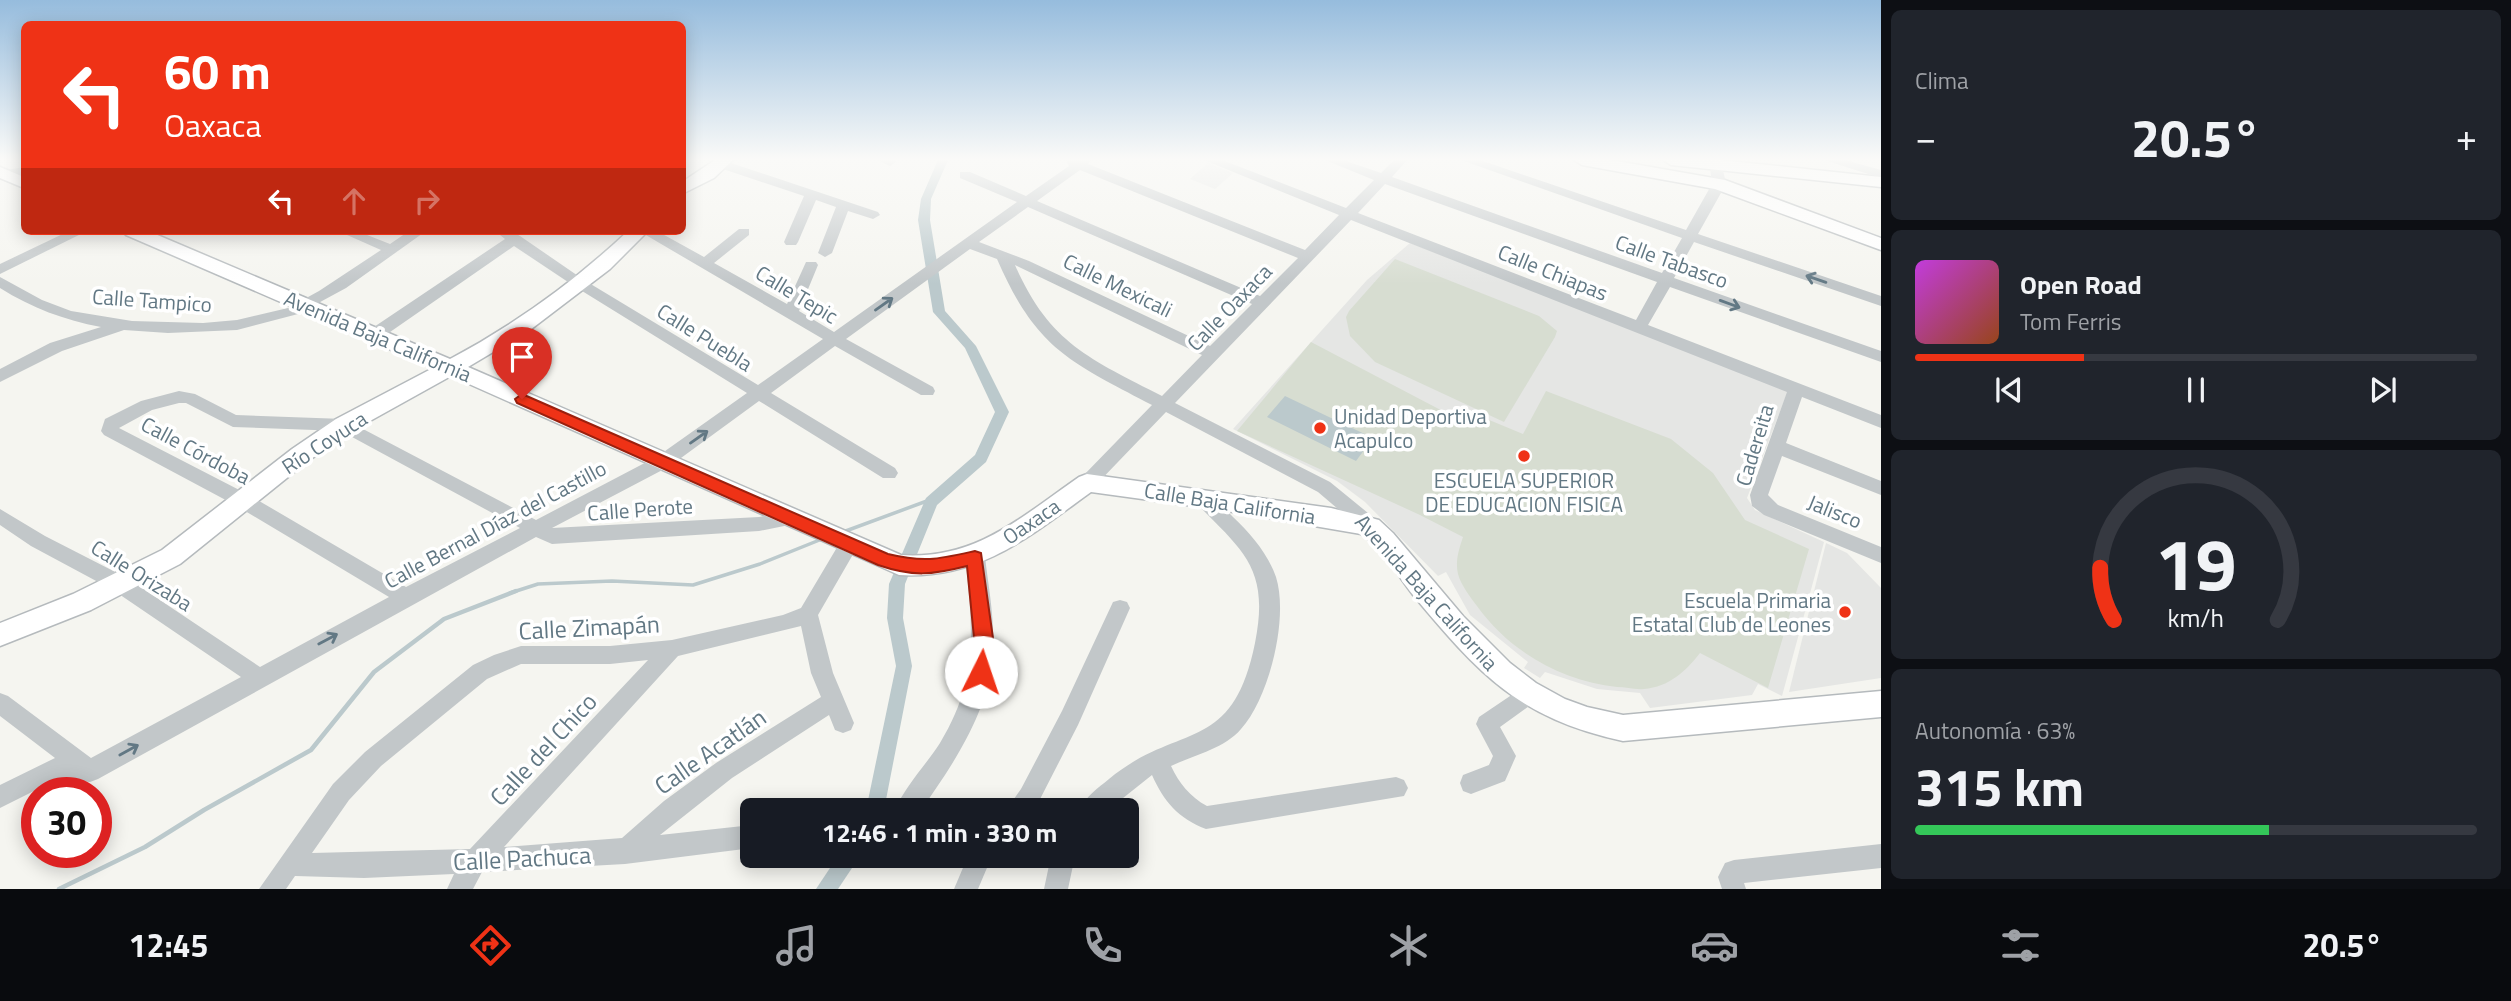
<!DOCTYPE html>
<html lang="es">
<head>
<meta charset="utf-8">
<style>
  :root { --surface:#171b24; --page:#20242c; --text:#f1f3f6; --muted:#9ea1a6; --line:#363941; --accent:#ef3216 }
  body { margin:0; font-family:"Titillium Web",sans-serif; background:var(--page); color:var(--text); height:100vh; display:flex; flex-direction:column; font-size:26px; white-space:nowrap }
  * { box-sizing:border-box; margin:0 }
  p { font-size:23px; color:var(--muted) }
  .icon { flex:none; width:38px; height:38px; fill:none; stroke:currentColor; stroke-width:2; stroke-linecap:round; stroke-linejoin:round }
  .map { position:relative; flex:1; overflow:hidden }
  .details { display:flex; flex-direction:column; gap:10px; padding:10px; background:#0d0f14; width:630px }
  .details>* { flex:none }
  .banner { position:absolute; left:21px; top:21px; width:665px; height:214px; border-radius:10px; box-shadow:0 4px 18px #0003; background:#ef3216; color:#fff; overflow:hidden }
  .speed { position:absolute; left:21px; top:777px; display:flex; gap:14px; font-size:35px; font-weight:700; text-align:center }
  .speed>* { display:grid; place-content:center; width:91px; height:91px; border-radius:50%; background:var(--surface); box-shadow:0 4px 18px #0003; line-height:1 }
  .speed .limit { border:10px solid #d22; background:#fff; color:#111 }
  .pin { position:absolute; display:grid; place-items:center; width:60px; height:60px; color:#fff; margin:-72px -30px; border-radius:50% 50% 50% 0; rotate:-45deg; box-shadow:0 0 7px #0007 }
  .pin .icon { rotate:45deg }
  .me { position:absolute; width:77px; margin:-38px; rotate:4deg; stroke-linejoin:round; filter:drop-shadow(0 0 5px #0008) }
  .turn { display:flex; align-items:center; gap:24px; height:147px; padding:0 28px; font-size:32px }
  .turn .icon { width:91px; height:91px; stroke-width:2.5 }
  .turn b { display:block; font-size:49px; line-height:60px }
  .lanes { display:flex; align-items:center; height:66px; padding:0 28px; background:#0003; justify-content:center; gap:35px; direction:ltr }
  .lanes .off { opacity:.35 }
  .big { font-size:52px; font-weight:700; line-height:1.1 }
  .details .card { flex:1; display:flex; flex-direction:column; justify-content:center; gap:10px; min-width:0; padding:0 24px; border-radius:10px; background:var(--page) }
  .details .dial { align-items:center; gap:0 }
  .dial svg { height:182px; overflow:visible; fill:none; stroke:var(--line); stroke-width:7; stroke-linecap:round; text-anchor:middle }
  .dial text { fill:var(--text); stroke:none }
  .song { display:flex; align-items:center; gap:21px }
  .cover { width:84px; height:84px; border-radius:10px; background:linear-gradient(135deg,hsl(290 70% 55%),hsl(20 70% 35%)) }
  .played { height:7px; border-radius:4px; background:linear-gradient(90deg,var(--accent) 30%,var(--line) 30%) }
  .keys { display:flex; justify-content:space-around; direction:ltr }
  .heat { display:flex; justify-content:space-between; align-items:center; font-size:38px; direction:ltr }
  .charge { height:10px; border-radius:5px; background:linear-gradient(90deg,#34c759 63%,var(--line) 0) }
  .trip { position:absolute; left:740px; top:798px; width:399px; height:70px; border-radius:10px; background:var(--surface); box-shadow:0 4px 18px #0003; font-weight:700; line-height:70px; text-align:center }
  .tabs { display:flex; height:112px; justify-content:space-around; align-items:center; background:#090b0e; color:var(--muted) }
  .tabs .icon { width:49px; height:49px }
  .tabs .current { color:var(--accent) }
  .tabs b { font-size:32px; color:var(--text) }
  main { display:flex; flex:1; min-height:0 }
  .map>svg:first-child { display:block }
</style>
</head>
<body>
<main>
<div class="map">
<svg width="1881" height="889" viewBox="0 0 1881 889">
  <rect width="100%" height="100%" fill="#f5f5f0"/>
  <g fill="#e5e6e4">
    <polygon points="1208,163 1233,173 1215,189 1190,179"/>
    <polygon points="1410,243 1789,388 1747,498 1755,510 1824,542 1782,696 1758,684 1752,695 1650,708 1640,693 1597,689 1545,672 1540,678 1524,668 1528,662 1470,615 1446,572 1438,576 1365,502 1337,481 1233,429 1367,280"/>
    <polygon points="1826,543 1847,553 1881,588 1881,678 1789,692"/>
  </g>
  <g fill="#d7ddd1">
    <polygon points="1395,259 1539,316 1557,331 1555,337 1504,422 1375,362 1350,336 1346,317 1349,311"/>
    <path d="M1311,342L1475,428L1482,417L1523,434L1546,391L1671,439L1713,473L1745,520L1809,549L1768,688L1700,653C1686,671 1669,687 1644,689C1635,690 1626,687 1617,687C1562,681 1510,652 1477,606C1470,597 1461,585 1458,574C1455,561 1459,549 1463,537L1420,515L1237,431Z"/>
  </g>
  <polygon fill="#bbc9cc" points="1285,396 1373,438 1356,461 1267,417"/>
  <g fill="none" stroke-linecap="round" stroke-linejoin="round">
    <g stroke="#bbc9cc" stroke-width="3.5">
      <polyline points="843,532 935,498"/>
      <polyline points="510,593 538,584 612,581 693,585 760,564 822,539"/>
    </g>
    <polyline stroke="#bbc9cc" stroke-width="4.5" points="59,889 145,847 204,810 311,750 374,672 444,619 516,591"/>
    <g fill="#bbc9cc" fill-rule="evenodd">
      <polygon points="938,160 948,160 931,199 930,220 945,311 976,346 1009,412 986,462 937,505 905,584 903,618 912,666 884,810 866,810 896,666 887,618 889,584 926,498 975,455 995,412 965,348 933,312 918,220 921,199"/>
      <polygon points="838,856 860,856 838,889 816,889"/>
    </g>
    <defs>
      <g id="major">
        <polygon points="715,160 733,160 714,178 682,194 682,182"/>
        <polygon points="1574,160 1611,160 1725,180 1881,238 1881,250 1715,189 1582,165"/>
        <polygon points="1663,160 1720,160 1881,177 1881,187 1671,165"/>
        <polygon points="0,167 24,177 24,188 0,178"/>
        <path d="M123,231H148L450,359C514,325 575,281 628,231H648L610,269L530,330L468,367L901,555C976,560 1021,517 1079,477L1087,474L1331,508L1379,520L1393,533L1463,616L1510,663L1536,683L1565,699L1587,707L1623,715L1881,691V717L1623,741C1518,718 1479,674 1413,595C1397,575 1383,548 1361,534L1215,509L1091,492C1030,536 979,580 899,575L451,376L352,431L308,461L180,564L91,610L0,646V623L73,594L162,550L292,449L336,419L433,368L126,235Z"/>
      </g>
    </defs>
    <use href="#major" stroke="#b5babd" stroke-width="3"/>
    <g fill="#c2c7c9" fill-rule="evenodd">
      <polygon points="722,160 878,212 880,215 873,219 848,211 832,253 825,257 818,253 836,207 816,200 798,242 796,245 786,245 784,242 804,196 717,167 716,164"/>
      <polygon points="877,160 895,160 896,162 890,166"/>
      <path d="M1066,160H1091L1088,164L1305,250L1339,215L1204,160H1222L1346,208L1374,180L1325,160H1343L1381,173L1394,160H1407L1392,177L1662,273L1682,238L1461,160H1480L1686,230L1712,184L1710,167L1701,160H1717L1722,165L1726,184L1698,234L1881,296V306L1694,242L1674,278L1881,351V362L1670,287L1648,325L1881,415V428L1802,397L1786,443L1881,481V495L1782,456L1768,495L1778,505L1881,547V563L1764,515L1752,506L1750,495L1787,392L1351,220L1175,403L1330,482L1379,522L1381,527L1379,532L1372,534L1365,532L1318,492L1166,412L1093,488H1081L1078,483L1081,478L1152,405C1070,362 1036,349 997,259L970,249L846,339L933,387L935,391L933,395H921L835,346L771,393L895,468L898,473L895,478H883L759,401L670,466L552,528L759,517L792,511L799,513L801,518L799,523L759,531L552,544L536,537L98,779L90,782L58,779L0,808V785L55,758L0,716V693L8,696L91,758L241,677L113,590L31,546L0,525V509L45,536L127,578L260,667L389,597L235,505L104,435L101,431L105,419L141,401L179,391L195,394L236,415L344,419L536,520L658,456L747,393L574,286L514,246L380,339H368L366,335L368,331L505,239L495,231H511L520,236L584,280L758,385L823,339L639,231H657L704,257L739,229H749V235L714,263L787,304L806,262H816L818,265L799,311L834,332L1017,202L960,178V172H970L1026,196L1069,166ZM1080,170L1298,258L1260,296L1037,201ZM1385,184L1657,282L1636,320L1358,213ZM1028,207L1252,304L1210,346L1029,261L979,242ZM1015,265L1019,267L1202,355L1162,396C1090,359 1049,343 1015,265ZM179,403H186L233,427L341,431L520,528L406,587L249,495L119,428L152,410Z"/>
      <polygon points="1824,160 1845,160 1881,170 1881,178"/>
      <polygon points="24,167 24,175 6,178 0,175 1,171"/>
      <polygon points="69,231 87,231 0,274 0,264"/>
      <path d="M338,231H357L390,244L409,231H426L346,288L298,314L237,330L168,333L124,330L62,351L0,382V369L50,343L101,327C64,320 32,308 0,288V277L42,300L71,311L132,321L203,323L237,320L288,308L319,291L381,250Z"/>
      <path d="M1201,490C1213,494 1224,508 1233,517C1251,534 1268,554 1276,577C1289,618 1269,698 1241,729C1224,749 1194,755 1171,766C1179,783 1190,797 1207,806L1396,777L1404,780L1408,788L1404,796L1206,829C1178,818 1164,802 1152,775L1108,810H1080C1085,797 1098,788 1109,779C1179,721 1232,756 1255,643C1270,568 1243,551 1195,502L1192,497L1195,492Z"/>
      <path d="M849,536L856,539L859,544L818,615L833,673L854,723L851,730L843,733L835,730L829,715L732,778L660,835L752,825V848L625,864L482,872L473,889H447L454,874L364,878L295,876L286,889H259L333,784L365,752L473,665L494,655L521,646H610L672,640L783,615L801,608L842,539ZM801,626L811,673L821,697L716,763L664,801L622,838L504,847L678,656ZM648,660L470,849L312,853L349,800L381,766L487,679L521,664H610Z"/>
      <path d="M975,549L982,552L985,557C989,591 996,625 992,660C987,715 952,766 921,810H895C905,786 926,765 940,743C979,679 973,629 965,557L968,552Z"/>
      <polygon points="1120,600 1127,602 1130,608 1078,725 1037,805 1033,810 1006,810 1021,789 1062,711 1113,602"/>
      <polygon points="1528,684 1536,687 1539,694 1536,701 1500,727 1516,756 1505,781 1471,794 1463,791 1460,783 1463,775 1489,765 1493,756 1476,724 1479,717"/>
      <polygon points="1881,844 1881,868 1744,883 1746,889 1722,889 1718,877 1725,863 1734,860"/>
      <polygon points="968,856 992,856 978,889 954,889"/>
      <polygon points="1051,856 1075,856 1068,889 1044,889"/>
    </g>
    <use href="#major" fill="#fff" fill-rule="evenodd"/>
  </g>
  <defs><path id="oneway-shaft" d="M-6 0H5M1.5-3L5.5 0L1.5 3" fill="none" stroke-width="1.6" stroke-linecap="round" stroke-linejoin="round" transform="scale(1.75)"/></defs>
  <g stroke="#627884">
    <use href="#oneway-shaft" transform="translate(1816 279) rotate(-161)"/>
    <use href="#oneway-shaft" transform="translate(884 304) rotate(-35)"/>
    <use href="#oneway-shaft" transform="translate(1730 304) rotate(20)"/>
    <use href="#oneway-shaft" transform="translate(699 437) rotate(-35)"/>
    <use href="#oneway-shaft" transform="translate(328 639) rotate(-28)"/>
    <use href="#oneway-shaft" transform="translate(129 750) rotate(-29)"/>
  </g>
  <linearGradient id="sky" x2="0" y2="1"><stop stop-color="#96bcdd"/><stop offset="0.56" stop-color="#fafaf8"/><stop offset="1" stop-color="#fafaf8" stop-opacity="0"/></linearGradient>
  <rect width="1881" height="284" fill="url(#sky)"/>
  <path fill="#ef3216" stroke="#9b200e" stroke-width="2" d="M522,394L888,554C925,563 939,559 975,551L981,553L993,638L988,678L981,681L974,678L971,672L974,638L967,566C932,575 913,577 878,565L517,403L515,399Z"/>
  <g fill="#ef3216" stroke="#fff" stroke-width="2.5">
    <circle cx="1320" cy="428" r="7"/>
    <circle cx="1524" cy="456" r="7"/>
    <circle cx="1845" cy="612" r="7"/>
  </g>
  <g text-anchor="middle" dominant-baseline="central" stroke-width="7" stroke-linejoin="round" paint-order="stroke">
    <g font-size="21" fill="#627884" stroke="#fff">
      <text transform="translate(1672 261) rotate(20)">Calle Tabasco</text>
      <text transform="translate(1553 272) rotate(22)">Calle Chiapas</text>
      <text transform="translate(1118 285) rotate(26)">Calle Mexicali</text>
      <text transform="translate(797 294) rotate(31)">Calle Tepic</text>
      <text transform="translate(152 300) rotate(4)">Calle Tampico</text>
      <text transform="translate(1229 307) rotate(-46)">Calle Oaxaca</text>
      <text transform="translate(378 336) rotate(23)">Avenida Baja California</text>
      <text transform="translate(705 337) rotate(32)">Calle Puebla</text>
      <text transform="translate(324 442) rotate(-33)">Río Coyuca</text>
      <text transform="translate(1754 445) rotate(-73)">Cadereita</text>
      <text transform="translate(196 450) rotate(28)">Calle Córdoba</text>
      <text transform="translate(1230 503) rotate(9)">Calle Baja California</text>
      <text transform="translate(640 509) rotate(-4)">Calle Perote</text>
      <text transform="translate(1835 511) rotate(22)">Jalisco</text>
      <text transform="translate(1031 521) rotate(-34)">Oaxaca</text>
      <text transform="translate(495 524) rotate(-28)">Calle Bernal Díaz del Castillo</text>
      <text transform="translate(142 575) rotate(32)">Calle Orizaba</text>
      <text transform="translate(1427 592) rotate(48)">Avenida Baja California</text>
    </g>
    <g font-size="21" fill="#627884" stroke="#fff" text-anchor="start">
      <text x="1334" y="416">Unidad Deportiva<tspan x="1334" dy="24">Acapulco</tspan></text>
      <text x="1524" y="480" text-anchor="middle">ESCUELA SUPERIOR<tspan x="1524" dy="24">DE EDUCACION FISICA</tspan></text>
      <text x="1831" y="600" text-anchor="end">Escuela Primaria<tspan x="1831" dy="24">Estatal Club de Leones</tspan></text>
    </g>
    <g font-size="24" fill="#627884" stroke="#fff">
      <text transform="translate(589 627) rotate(-3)">Calle Zimapán</text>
      <text transform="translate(543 749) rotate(-47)">Calle del Chico</text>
      <text transform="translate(710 751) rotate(-35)">Calle Acatlán</text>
      <text transform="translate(522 858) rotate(-3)">Calle Pachuca</text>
    </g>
  </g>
</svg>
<div class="speed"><div class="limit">30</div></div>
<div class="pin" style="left:522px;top:399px;background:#d93025"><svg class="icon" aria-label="arrive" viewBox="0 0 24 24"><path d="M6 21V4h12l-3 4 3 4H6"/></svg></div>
<svg class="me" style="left:981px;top:672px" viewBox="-20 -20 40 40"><circle r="19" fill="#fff"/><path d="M0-13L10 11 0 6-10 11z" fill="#ef3216"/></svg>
<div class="trip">12:46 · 1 min · 330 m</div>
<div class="banner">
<div class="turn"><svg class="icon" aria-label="left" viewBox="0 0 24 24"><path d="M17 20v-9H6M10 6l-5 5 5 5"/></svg><div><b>60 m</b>Oaxaca</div></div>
<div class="lanes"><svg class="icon" aria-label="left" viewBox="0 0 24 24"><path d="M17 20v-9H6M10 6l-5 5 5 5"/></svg><svg class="icon off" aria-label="ahead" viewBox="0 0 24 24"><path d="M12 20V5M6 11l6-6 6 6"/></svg><svg class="icon off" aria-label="right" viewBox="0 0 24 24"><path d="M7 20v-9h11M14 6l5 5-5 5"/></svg></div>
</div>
</div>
<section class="details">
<div class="card"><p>Clima</p>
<div class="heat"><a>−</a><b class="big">20.5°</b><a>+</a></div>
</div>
<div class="card">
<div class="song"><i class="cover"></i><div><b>Open Road</b><p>Tom Ferris</p></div></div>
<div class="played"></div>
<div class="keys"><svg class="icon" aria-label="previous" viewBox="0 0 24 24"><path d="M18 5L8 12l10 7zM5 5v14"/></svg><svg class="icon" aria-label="pause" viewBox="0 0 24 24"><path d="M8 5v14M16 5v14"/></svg><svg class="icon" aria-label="next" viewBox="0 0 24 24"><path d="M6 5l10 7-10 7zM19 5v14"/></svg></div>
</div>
<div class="card dial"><svg viewBox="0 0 100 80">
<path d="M14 69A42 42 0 1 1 86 69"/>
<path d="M14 69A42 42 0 0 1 8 46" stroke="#ef3216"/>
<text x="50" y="56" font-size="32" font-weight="700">19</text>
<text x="50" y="72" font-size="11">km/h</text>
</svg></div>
<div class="card"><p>Autonomía · 63%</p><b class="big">315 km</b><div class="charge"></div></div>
</section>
</main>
<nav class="tabs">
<b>12:45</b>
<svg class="icon current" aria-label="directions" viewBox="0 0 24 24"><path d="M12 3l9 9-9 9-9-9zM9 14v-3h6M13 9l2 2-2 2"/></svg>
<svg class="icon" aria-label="music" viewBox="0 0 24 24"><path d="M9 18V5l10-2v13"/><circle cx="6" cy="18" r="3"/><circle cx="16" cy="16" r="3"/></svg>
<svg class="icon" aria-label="phone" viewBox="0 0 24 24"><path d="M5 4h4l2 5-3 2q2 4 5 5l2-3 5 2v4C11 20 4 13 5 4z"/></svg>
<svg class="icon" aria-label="climate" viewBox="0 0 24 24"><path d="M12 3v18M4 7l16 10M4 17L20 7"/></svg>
<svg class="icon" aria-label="car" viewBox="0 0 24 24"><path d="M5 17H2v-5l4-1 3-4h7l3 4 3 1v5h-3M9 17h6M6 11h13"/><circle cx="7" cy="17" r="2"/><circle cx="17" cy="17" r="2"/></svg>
<svg class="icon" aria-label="filters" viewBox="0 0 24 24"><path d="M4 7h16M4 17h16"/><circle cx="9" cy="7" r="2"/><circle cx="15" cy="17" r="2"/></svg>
<b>20.5°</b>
</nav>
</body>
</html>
